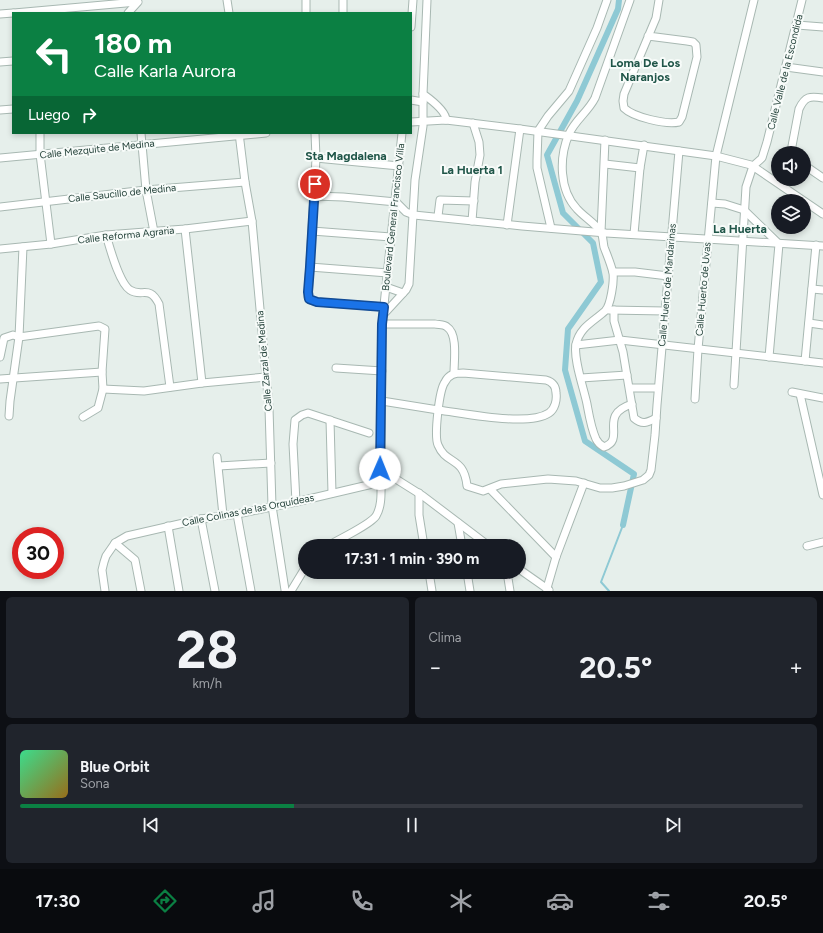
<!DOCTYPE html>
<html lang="es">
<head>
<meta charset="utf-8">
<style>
  :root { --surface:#171b24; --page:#20242c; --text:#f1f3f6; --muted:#9ea1a6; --line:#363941; --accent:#0b8043 }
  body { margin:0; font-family:Figtree,sans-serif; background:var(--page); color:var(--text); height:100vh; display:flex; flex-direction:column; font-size:15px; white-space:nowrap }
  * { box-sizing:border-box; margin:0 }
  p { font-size:13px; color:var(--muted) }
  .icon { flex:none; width:22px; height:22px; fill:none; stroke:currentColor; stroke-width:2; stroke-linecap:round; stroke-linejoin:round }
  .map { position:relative; height:591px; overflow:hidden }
  .details { display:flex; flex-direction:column; gap:6px; padding:6px; background:#0d0f14; flex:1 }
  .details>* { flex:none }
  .hud { position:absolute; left:12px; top:12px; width:400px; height:122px; border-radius:0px; box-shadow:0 2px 6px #0003; background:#0b8043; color:#fff; overflow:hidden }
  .buttons { position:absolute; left:771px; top:146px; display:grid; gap:8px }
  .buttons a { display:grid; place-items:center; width:40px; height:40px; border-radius:50%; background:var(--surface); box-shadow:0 2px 6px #0003; font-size:20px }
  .speed { position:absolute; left:12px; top:527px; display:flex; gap:8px; font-size:20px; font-weight:700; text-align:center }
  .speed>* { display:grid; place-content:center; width:52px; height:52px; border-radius:50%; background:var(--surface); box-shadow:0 2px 6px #0003; line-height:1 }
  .speed .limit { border:6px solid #d22; background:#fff; color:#111 }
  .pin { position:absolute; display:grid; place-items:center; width:34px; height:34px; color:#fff; margin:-17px; border:2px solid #fff; border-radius:50%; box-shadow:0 1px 4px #0007 }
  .me { position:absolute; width:44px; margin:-22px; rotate:1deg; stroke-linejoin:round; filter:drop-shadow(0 0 3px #0008) }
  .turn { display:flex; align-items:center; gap:14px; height:84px; padding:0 16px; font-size:18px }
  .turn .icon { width:52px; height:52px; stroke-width:2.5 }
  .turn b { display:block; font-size:28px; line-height:34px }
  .then { display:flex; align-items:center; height:38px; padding:0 16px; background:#0003; gap:8px; font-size:15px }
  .big { font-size:30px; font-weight:700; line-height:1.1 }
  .details .widget { flex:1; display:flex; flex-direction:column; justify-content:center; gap:6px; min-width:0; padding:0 14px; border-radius:6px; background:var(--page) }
  .details .dial { align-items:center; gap:0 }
  .dial b { font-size:52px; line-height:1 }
  .song { display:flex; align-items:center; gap:12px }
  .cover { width:48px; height:48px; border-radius:6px; background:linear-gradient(135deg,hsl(150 70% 55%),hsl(40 70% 35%)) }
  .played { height:4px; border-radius:2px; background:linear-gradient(90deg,var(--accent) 35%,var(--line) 35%) }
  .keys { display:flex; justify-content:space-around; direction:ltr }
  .heat { display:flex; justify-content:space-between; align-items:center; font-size:22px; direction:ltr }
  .details .tiles { flex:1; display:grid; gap:6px; grid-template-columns:1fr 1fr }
  .widget:last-child { grid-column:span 2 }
  .trip { position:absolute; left:298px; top:539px; width:228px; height:40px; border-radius:20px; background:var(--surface); box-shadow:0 2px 6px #0003; font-weight:700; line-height:40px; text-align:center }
  .menu { display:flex; height:64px; justify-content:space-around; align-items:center; background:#090b0e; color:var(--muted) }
  .menu .icon { width:28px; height:28px }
  .menu .current { color:var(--accent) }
  .menu b { font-size:18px; color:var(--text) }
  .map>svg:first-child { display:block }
</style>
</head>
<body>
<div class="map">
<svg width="823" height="591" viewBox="0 0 823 591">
  <rect width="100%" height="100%" fill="#e6efeb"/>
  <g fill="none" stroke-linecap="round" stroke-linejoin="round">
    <polyline stroke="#8ec9d4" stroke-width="2" points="609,591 601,582 623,525"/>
    <polyline stroke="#8ec9d4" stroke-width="6" points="619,0 618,9 577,101 547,155 563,213 593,243 601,282 568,329 565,370 585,441 634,474 623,525"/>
    <defs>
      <g id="street">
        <polyline points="227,0 229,13"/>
        <path d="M427,0L423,94C430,99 446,111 446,120"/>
        <path d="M630,0L595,98C588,112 575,120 569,134C559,157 559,190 577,209C583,216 596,224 601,232C603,236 603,242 604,247C607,255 611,264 613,273C614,281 611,305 605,311C593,322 580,327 576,344C573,359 584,389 587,404C589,415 591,428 596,439C598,443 600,445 604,447C627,439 597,415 632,404"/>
        <polyline points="14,13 137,2"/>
        <polyline points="128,13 138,2"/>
        <polyline points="306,13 306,0"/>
        <polyline points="343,13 343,0"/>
        <polyline points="0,14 13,13"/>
        <polyline points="797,25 823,27"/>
        <polyline points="411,27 413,0"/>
        <path d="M648,36L687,41L693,42L696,45L697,57L682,117L679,122C666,125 633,117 624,108L623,101L624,94L656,18L659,0"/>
        <polyline points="0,62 13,61"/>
        <polyline points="786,67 823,72"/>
        <polyline points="411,100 423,102"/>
        <polyline points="0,110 13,109"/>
        <polyline points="411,122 446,120 520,129 716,156 751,165 823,214"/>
        <polyline points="40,133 40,154 51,244"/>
        <polyline points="141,133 146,190 154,232"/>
        <polyline points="239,133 245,182 252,221 269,408 272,506 285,590"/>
        <polyline points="315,133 316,158 314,196 308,297 310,300 317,302 384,307"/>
        <path d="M793,153L792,146L799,109C805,96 810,96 823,98"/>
        <polyline points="0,158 266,133"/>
        <polyline points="316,158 399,166"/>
        <polyline points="605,164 640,168"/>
        <polyline points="804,165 823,178"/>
        <polyline points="314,196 343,197 396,202 406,212 414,215 522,226 606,233 823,246"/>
        <polyline points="712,203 725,204 744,210 779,244 769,357"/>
        <polyline points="0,207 146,190 245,182"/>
        <polyline points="438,216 440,200 474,201"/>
        <polyline points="472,221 475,182 480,155 479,142 473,123"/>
        <polyline points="507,225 520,129"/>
        <polyline points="551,228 537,168 537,160 538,131 548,116 569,91 597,28 607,0"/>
        <polyline points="185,229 202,383"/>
        <polyline points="312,231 391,237"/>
        <polyline points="601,232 605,140"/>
        <polyline points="634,234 640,168 644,145"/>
        <path d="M106,235C110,248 119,283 130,290C142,298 149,284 159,304L170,387"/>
        <polyline points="0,249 51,244 106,235 185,229 252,221"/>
        <polyline points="310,267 388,273"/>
        <polyline points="613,272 635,272 668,276"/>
        <polyline points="386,287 403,293"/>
        <polyline points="812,289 823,290"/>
        <polyline points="609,310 665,311"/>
        <path d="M614,310V321L623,352L634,418C642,425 647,423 656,418"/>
        <polyline points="383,315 406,290 409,284 415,180 423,126 423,94"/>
        <polyline points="809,323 823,325"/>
        <path d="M382,324H435C439,325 444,324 447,327C458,334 454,361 454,373"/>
        <polyline points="576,345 620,340 823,363"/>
        <polyline points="0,357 4,338 13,335 19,337 99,326 105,329 102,372 103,389 98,408 83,417"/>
        <polyline points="805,361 816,245"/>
        <polyline points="336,368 382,371"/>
        <polyline points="581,378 627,375"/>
        <polyline points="0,379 102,372"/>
        <polyline points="734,385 746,187 753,166 762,158 767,142 802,0"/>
        <polyline points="630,388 658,388"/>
        <polyline points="103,389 144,391 202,383 266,377"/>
        <polyline points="792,392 823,398"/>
        <polyline points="800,394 823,495"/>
        <polyline points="695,399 698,349 716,156 754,0"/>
        <path d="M382,401L438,410C463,413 528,427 549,413C555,409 557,400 556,393C556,386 553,382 546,380L463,373C455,373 449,374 445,382C439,390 434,436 438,445C446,465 464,456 467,486L483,491L501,484L548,479L576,481L600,488H612L624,486L643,480L649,475L651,470L655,435L657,405L679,151"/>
        <polyline points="9,416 10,401 19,337 23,247"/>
        <polyline points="330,420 332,493"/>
        <polyline points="217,457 223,515"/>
        <polyline points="219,466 271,463"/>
        <polyline points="380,469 423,496 489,546"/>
        <polyline points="490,489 556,557"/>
        <polyline points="419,493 419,515 424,546"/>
        <polyline points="296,502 293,444 295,420 302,415 308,413 369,433"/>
        <polyline points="237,514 251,591"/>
        <polyline points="201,519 215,591"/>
        <polyline points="458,523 462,546"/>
        <polyline points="168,526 179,591"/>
        <polyline points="115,543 135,560 141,591"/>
        <path d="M328,546C339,539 370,525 376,516C382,506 381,493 381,482L382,324L402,133"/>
        <polyline points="807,546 823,542"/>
        <polyline points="519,569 549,590"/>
        <polyline points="429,572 432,591"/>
        <polyline points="467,572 470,591"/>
        <polyline points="507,572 510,591"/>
        <polyline points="105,591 102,570 104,562 106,556 115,543 127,536 201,519 237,514 296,502 381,482"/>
        <polyline points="291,591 305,568"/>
        <polyline points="547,591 547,588 556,557 584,483"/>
      </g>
    </defs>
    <use href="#street" stroke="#a8b8b2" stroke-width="9"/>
    <use href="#street" stroke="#fff" stroke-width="7"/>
  </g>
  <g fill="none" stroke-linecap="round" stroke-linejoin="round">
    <defs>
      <polyline id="route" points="315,184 310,267 308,292 309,299 317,302 384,307 382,324 380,469"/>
    </defs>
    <use href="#route" stroke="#114b97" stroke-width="10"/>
    <use href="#route" stroke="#1a73e8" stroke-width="7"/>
  </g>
  <g text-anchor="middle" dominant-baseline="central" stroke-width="4" stroke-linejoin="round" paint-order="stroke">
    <g font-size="10" fill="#24423a" stroke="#f7fbf9">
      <text transform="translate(785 72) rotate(-76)">Calle Valle de la Escondida</text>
      <text transform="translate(97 149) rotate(-6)">Calle Mezquite de Medina</text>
      <text transform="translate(122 193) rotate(-6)">Calle Saucillo de Medina</text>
      <text transform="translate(393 217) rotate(-84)">Boulevard General Francisco Villa</text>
      <text transform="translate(126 235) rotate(-6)">Calle Reforma Agraria</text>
      <text transform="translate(667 285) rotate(-85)">Calle Huerto de Mandarinas</text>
      <text transform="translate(703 289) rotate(-85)">Calle Huerto de Uvas</text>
      <text transform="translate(264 361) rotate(-95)">Calle Zarzal de Medina</text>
      <text transform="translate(248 510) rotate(-11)">Calle Colinas de las Orquídeas</text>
    </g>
    <g font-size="12" font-weight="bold" fill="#1f5548" stroke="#f7fbf9">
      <text x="645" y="63">Loma De Los<tspan x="645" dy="14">Naranjos</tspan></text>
      <text x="346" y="156">Sta Magdalena</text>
      <text x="472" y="170">La Huerta 1</text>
      <text x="740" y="229">La Huerta</text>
    </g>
  </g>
</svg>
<div class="buttons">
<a><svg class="icon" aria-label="sound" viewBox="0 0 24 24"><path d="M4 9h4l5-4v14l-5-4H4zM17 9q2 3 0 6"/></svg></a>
<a><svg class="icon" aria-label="layers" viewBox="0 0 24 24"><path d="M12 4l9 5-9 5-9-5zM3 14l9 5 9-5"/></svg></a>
</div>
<div class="speed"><div class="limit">30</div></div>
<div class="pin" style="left:315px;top:184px;background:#d93025"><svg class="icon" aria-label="arrive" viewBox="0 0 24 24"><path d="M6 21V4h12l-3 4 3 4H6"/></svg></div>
<svg class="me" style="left:380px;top:469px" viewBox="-20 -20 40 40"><circle r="19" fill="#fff"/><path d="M0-13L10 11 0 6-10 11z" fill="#1a73e8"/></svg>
<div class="trip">17:31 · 1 min · 390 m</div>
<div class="hud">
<div class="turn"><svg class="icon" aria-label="left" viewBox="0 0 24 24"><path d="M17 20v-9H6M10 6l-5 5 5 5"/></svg><div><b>180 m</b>Calle Karla Aurora</div></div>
<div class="then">Luego<svg class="icon" aria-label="right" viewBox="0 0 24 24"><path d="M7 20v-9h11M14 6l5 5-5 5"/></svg></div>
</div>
</div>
<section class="details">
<div class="tiles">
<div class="widget dial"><b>28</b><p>km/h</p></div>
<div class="widget"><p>Clima</p>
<div class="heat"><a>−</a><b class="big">20.5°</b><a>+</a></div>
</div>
<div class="widget">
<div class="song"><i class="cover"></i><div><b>Blue Orbit</b><p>Sona</p></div></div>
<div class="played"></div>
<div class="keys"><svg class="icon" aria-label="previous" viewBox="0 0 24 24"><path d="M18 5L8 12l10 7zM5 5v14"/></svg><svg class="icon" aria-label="pause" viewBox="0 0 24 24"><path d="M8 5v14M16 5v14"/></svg><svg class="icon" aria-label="next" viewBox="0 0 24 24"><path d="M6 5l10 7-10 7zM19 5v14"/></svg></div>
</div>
</div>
</section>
<nav class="menu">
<b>17:30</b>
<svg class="icon current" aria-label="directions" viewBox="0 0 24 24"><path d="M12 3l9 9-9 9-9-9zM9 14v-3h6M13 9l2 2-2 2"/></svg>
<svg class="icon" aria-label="music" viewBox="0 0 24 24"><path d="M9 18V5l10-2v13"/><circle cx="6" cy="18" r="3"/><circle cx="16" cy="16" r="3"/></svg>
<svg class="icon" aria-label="phone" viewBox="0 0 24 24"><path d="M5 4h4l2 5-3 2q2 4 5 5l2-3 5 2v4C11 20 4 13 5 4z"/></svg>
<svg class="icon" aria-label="climate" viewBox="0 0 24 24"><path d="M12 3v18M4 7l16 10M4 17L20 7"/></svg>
<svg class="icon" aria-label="car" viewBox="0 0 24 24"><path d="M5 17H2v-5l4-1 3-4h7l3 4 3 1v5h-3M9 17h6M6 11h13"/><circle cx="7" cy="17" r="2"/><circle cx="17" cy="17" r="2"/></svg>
<svg class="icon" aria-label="filters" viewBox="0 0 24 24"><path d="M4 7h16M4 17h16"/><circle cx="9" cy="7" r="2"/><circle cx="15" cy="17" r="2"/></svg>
<b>20.5°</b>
</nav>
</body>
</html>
